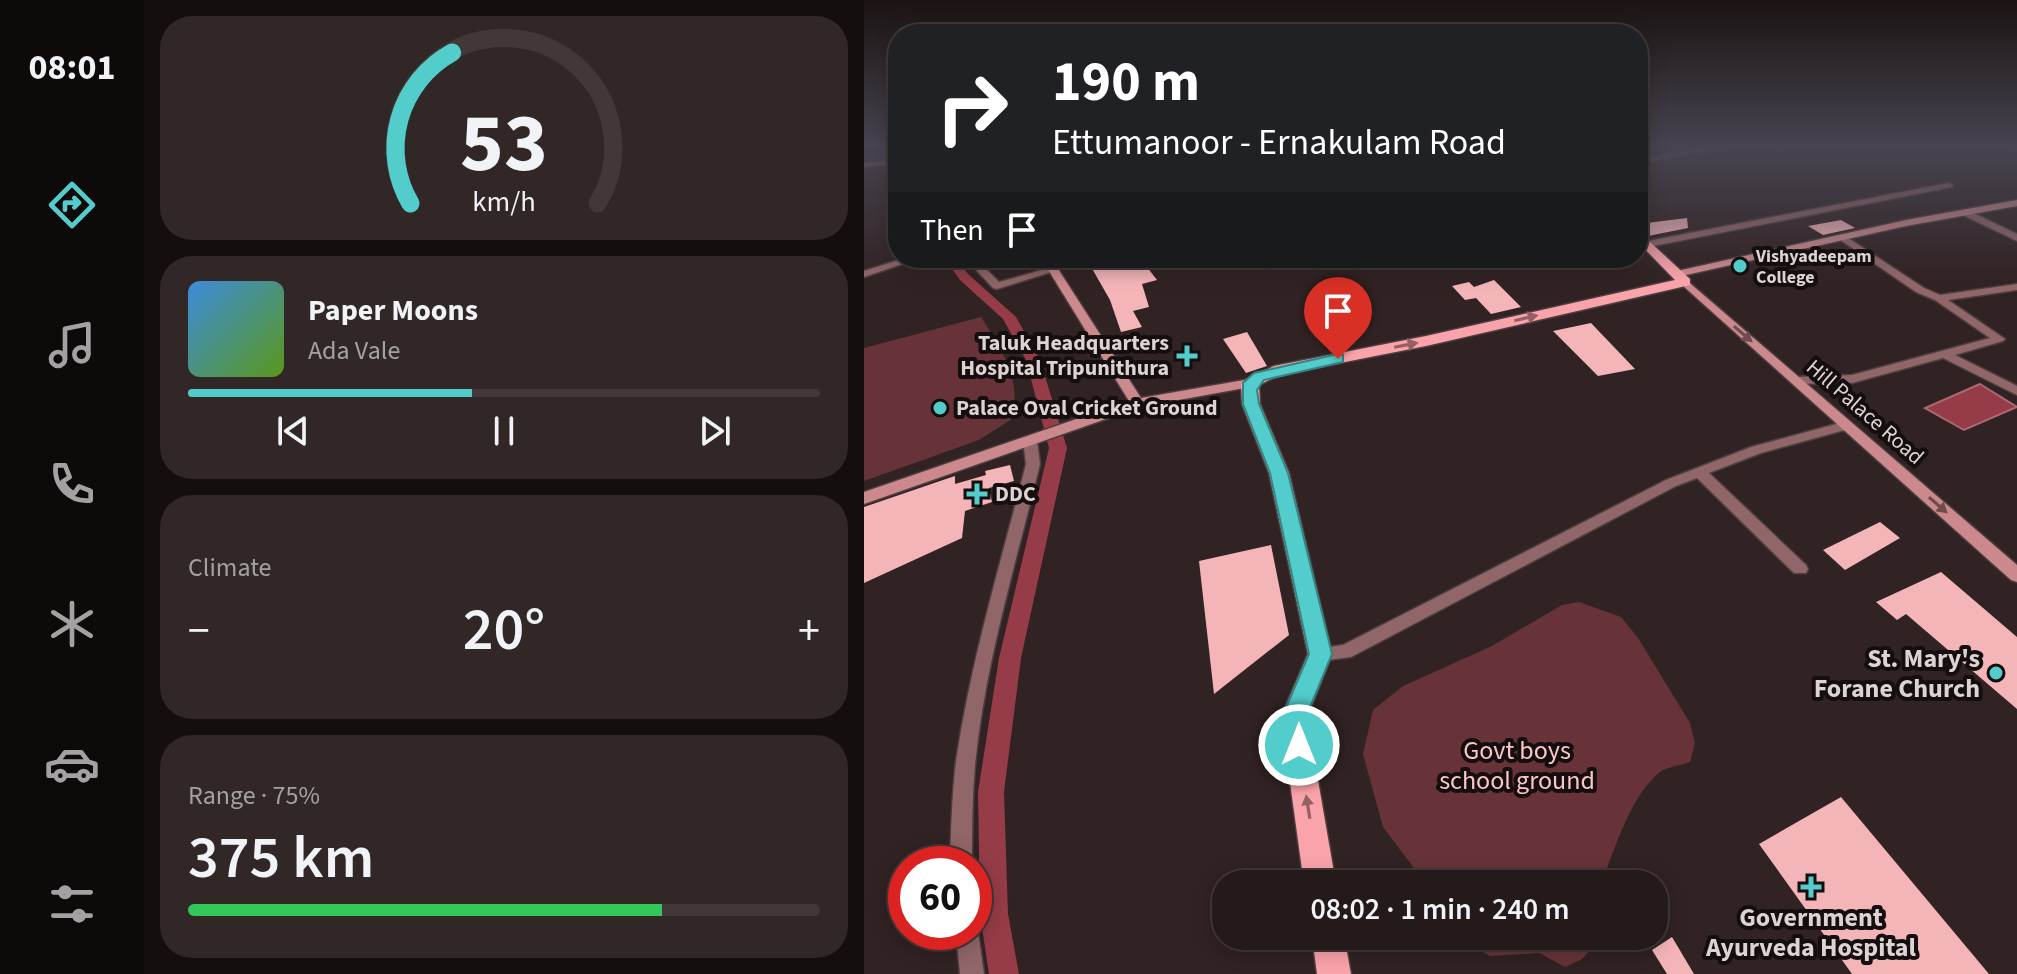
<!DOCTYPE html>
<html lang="en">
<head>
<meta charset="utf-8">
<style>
  :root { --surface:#251a1a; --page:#312727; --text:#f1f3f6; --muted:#a3a1a2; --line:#423839; --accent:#52cdcc }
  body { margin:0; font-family:"Source Sans 3",sans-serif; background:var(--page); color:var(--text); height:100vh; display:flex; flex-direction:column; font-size:30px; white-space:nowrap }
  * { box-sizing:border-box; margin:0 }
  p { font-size:26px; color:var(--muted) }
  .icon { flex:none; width:44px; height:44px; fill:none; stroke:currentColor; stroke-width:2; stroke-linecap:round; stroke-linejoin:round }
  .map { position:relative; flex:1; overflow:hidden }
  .side { display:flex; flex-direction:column; gap:16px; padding:16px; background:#140e0e; width:720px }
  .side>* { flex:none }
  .hud { position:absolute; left:24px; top:24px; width:760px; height:244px; border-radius:32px; box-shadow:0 4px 20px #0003,0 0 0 2px var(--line); background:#202124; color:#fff; overflow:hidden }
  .speed { position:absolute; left:24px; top:846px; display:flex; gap:16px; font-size:40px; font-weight:700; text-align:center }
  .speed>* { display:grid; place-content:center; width:104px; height:104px; border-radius:50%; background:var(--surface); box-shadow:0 4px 20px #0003,0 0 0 2px var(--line); line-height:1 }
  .speed .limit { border:12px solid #d22; background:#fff; color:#111 }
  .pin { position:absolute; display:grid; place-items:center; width:68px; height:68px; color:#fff; margin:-82px -34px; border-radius:50% 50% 50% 0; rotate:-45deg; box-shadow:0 0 8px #0007 }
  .pin .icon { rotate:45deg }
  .me { position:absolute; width:88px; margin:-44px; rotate:0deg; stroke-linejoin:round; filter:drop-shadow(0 0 6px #0008) }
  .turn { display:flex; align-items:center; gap:28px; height:168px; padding:0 32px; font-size:36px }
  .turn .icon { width:104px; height:104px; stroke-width:2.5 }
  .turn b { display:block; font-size:56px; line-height:68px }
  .then { display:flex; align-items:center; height:76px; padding:0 32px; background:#0003; gap:16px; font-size:30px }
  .big { font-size:60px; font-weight:600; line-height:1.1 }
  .side .tile { flex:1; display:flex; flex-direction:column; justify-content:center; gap:12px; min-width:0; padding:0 28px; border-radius:32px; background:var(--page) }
  .side .dial { align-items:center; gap:0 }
  .dial svg { height:208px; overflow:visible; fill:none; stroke:var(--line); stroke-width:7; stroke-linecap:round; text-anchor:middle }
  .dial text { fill:var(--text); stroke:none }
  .song { display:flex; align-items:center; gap:24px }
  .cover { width:96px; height:96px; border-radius:12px; background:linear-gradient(135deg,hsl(210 70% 55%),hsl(90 70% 35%)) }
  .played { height:8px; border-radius:4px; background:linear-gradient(90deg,var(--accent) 45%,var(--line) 45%) }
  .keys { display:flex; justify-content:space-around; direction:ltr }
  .heat { display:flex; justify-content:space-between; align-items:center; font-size:44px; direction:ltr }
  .charge { height:12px; border-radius:6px; background:linear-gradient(90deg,#34c759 75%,var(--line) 0) }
  .trip { position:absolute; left:348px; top:870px; width:456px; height:80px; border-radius:32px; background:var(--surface); box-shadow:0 4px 20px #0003,0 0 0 2px var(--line); font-weight:600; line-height:80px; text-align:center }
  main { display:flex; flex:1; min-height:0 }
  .dock { display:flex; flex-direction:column; width:144px; justify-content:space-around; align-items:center; background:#0f0a0a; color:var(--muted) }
  .dock .icon { width:56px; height:56px }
  .dock .selected { color:var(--accent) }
  .dock b { font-size:36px; color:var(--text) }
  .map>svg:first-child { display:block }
</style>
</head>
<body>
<main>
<nav class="dock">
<b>08:01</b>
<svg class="icon selected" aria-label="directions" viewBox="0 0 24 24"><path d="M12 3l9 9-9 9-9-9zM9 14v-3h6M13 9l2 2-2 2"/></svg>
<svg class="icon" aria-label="music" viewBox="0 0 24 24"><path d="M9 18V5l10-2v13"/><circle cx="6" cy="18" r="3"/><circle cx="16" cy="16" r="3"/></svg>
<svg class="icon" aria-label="phone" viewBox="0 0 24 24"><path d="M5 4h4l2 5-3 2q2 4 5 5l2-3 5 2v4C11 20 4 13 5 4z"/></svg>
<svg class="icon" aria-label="climate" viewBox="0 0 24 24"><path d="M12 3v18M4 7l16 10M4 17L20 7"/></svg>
<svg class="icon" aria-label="car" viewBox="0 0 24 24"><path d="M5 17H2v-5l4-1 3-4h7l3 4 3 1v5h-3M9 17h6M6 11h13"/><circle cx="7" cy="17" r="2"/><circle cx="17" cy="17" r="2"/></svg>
<svg class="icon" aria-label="filters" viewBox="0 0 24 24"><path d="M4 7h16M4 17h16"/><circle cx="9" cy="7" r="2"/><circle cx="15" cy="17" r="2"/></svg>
</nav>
<section class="side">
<div class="tile dial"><svg viewBox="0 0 100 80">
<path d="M14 69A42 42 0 1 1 86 69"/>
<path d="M14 69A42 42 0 0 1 30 11" stroke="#52cdcc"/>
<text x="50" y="56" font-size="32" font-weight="700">53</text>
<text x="50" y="72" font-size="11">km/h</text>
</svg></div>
<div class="tile">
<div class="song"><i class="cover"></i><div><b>Paper Moons</b><p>Ada Vale</p></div></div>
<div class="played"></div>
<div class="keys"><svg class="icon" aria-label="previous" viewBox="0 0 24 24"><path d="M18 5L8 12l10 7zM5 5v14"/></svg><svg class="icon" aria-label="pause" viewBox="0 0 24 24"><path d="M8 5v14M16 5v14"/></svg><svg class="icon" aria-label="next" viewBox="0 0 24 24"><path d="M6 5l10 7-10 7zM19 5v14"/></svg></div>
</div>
<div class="tile"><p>Climate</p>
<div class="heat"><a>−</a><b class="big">20°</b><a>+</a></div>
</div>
<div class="tile"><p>Range · 75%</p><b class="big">375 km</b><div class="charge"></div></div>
</section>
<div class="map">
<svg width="1153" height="974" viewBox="0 0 1153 974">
  <rect width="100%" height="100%" fill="#312223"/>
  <g fill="#673338">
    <path d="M117,317C138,350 158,379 148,419L115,440L0,481V348Z"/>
    <path d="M715,602L757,617L774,638L826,723L831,743L826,762C817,765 803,767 796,772C766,796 751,849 737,884H562L519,827L499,754L509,710L539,686L628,646L698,605Z"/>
    <polygon points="592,936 739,936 718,959 701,967 675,953 626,956"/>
  </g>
  <polygon fill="#963c48" stroke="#ab6972" stroke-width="2" points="1116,384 1153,407 1100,430 1061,408"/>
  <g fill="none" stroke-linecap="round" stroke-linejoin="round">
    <polygon fill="#963c48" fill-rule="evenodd" points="80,258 92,258 104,274 152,317 176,360 203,448 157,658 140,792 144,914 155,974 125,974 116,914 114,792 135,658 185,448 162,360 139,319 96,280"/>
  </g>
  <g fill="#f4b5b9">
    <polygon points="823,218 824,228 784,236 774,226 774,224"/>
    <polygon points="977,220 991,228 959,235 944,226"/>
    <polygon points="254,258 276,258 293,280 278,284 285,307 269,311 278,327 257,332 246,300 226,265"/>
    <polygon points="630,280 657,307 627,314 612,298 601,300 588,286 605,282 610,287"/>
    <polygon points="727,323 771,369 734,376 689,331"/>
    <polygon points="383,332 403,366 382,373 359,339"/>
    <polygon points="146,465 150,481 125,488 128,502 101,511 98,538 0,583 0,507 79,480 91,476 91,484 122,475 121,471"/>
    <polygon points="1016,522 1036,538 981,570 959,550"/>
    <polygon points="407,545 425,635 350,694 335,561"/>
    <polygon points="1077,572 1153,637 1153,709 1042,614 1033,620 1012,602"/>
    <polygon points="977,797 1125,974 988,974 895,844"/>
    <polygon points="808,937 830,974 803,974 788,950"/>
  </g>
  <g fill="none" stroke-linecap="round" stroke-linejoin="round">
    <defs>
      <g id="street">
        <polygon points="853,146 880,146 827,153 774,164 774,160 827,149"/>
        <polygon points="1142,146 1153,146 1153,151"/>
        <polygon points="34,159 34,163 0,167 0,163"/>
        <polygon points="1085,183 1089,185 1088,187 774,249 774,243"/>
        <polygon points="1097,210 1103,210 1153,234 1153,241 1097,214"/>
        <polygon points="978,234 1060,288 1076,295 1153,284 1153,290 1084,300 1141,339 1139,341 1091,355 1153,386 1153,395 1079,358 988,383 929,384 929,378 933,377 988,375 1126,338 1071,300 1052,292 975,239 973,237"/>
        <polygon points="41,258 56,258 0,277 0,271"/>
        <polygon points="101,258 111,258 135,282 189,267 194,270 133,289 129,288"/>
        <path d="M644,258H705C688,267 661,267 644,258Z"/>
        <polygon points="983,421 989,425 988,428 897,453 845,473 942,565 944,569 942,573 930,573 833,478 812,486 487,657 456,661 450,659 447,654 450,649 479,645 802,480 887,447"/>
        <path d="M166,437L173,441L176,464C152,563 121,663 111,765C108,798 108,831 108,864H86C87,829 88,795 92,761C107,660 137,562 162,464L159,441Z"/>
        <polygon points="110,924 114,932 120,974 96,974 92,932 110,932"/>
      </g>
      <g id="secondary">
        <polygon points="1153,200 1153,206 1042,226 813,277 807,274 813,271 1042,220"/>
        <polygon points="177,258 187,258 277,398 386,379 393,383 386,387 276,407 0,504 0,492 265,401"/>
        <polygon points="821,279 1153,565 1153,582 1147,580 817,284 815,282"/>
      </g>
      <g id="primary">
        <polygon points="774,231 826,279 826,285 562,346 415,375 395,385 396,404 425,473 468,654 443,717 472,884 440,884 417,717 444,654 405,473 378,404 377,383 410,366 562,336 811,280 774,242"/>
        <polygon points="448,936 480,936 487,974 453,974"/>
      </g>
    </defs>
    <use href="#street" stroke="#4d3e3f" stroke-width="3"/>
    <use href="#secondary" stroke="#4d3e3f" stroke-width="3"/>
    <use href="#primary" stroke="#4d3e3f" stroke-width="3"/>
    <use href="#street" fill="#906668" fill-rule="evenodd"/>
    <use href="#secondary" fill="#cc898d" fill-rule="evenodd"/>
    <use href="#primary" fill="#fba3aa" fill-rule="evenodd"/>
  </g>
  <defs><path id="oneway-solid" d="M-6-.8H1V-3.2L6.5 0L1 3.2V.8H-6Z" transform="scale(2)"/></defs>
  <g fill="#946064">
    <use href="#oneway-solid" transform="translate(662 318) rotate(-13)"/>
    <use href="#oneway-solid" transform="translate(542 345) rotate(-11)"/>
    <use href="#oneway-solid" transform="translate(444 807) rotate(-99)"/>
  </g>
  <g fill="#704c4e">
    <use href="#oneway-solid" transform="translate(879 334) rotate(41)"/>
    <use href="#oneway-solid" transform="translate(1074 505) rotate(41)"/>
  </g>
  <linearGradient id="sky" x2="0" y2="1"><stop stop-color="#1b1313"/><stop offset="0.52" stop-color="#484450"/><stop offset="1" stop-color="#484450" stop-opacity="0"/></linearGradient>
  <rect width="1153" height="282" fill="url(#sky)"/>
  <polygon fill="#52cdcc" stroke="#358585" stroke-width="2" points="474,354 479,355 479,362 400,380 393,390 395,404 424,473 468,654 442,717 447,745 443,753 435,757 426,753 418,717 445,654 406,473 379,404 379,383 390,373"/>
  <g fill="#52cdcc" stroke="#150e0e" stroke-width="3">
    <circle cx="876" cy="266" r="8"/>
    <path d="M319 344h8v8h8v8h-8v8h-8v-8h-8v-8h8z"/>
    <circle cx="76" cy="408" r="8"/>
    <path d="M109 482h8v8h8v8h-8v8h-8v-8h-8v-8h8z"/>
    <circle cx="1132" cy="673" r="8"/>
    <path d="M943 875h8v8h8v8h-8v8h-8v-8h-8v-8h8z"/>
  </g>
  <g text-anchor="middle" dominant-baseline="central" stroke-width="8" stroke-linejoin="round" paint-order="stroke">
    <g font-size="18" font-weight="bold" fill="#ddd3d3" stroke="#150e0e" text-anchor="start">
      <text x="892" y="256">Vishyadeepam<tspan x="892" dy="21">College</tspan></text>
    </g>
    <g font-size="22" font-weight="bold" fill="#ddd3d3" stroke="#150e0e" text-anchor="start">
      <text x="305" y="343" text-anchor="end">Taluk Headquarters<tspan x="305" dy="25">Hospital Tripunithura</tspan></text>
      <text x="92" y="408">Palace Oval Cricket Ground</text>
      <text x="131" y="494">DDC</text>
    </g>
    <g font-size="22" fill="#ddd3d3" stroke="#150e0e">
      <text transform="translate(1001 412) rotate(41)">Hill Palace Road</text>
    </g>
    <g font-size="26" font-weight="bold" fill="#ddd3d3" stroke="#150e0e" text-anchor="end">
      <text x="1116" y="658">St. Mary's<tspan x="1116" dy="30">Forane Church</tspan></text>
      <text x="947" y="917" text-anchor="middle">Government<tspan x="947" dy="30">Ayurveda Hospital</tspan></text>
    </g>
    <g font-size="26" fill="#fcc6c9" stroke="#150e0e">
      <text x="653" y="750">Govt boys<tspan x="653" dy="30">school ground</tspan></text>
    </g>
  </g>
</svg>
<div class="speed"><div class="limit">60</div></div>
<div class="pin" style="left:474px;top:359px;background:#d93025"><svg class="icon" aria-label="arrive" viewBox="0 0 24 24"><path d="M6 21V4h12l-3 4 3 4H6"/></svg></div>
<svg class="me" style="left:435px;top:745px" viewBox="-20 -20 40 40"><circle r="17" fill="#52cdcc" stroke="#fff" stroke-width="3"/><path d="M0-11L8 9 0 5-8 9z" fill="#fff"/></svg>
<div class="trip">08:02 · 1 min · 240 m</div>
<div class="hud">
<div class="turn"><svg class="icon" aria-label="right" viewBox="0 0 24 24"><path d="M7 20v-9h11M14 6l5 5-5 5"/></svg><div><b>190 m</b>Ettumanoor - Ernakulam Road</div></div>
<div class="then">Then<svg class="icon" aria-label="arrive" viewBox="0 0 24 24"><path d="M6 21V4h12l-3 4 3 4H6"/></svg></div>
</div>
</div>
</main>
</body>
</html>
